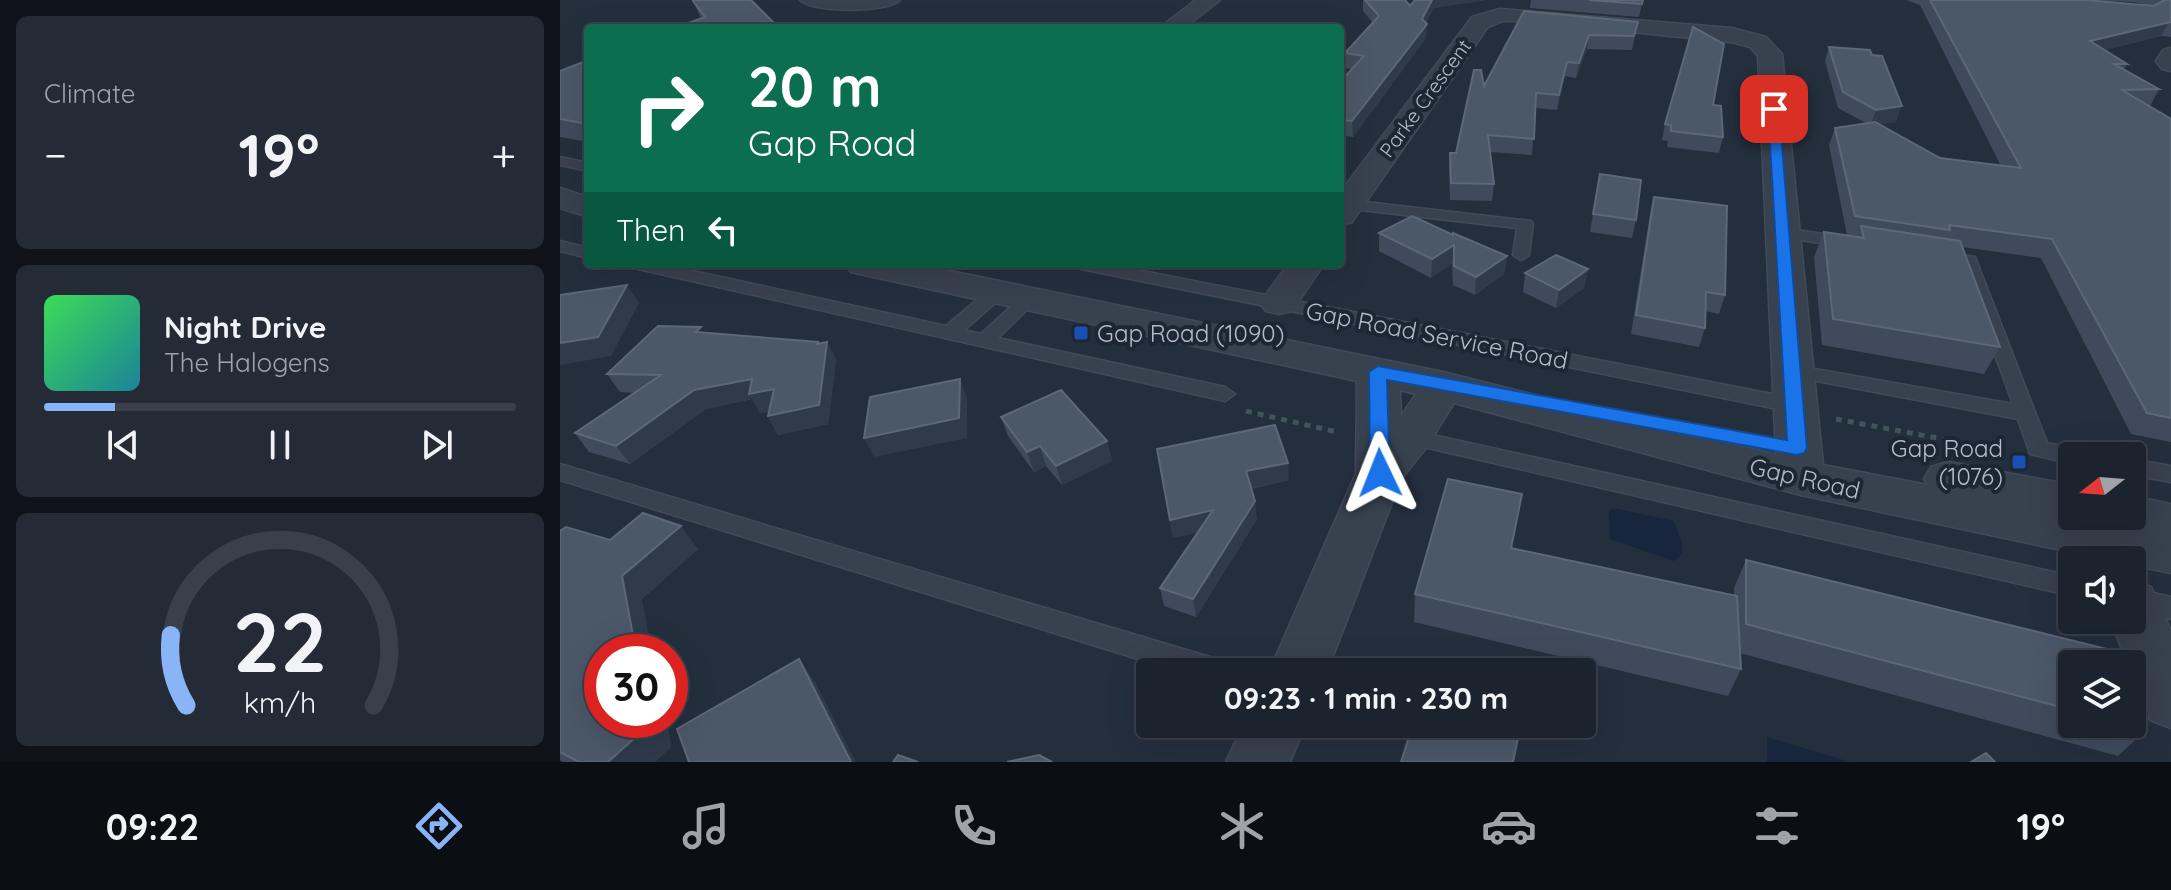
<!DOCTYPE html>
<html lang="en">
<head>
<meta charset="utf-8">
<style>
  :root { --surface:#1b232e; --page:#242b36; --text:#f1f3f6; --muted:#a0a4aa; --line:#39404a; --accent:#8ab4f8 }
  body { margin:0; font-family:Quicksand,sans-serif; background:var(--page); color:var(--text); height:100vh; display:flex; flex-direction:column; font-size:30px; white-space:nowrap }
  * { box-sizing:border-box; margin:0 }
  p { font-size:26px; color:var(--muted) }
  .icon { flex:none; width:44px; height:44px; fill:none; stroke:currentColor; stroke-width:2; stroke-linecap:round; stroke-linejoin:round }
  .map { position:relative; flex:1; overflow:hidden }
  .panel { display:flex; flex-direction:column; gap:16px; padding:16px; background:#0f1319; width:560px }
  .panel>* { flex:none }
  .hud { position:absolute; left:24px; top:24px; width:760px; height:244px; border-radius:8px; box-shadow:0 8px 32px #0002,0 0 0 2px var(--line); background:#0b6e4f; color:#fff; overflow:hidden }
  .needle { width:52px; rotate:253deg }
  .tools { position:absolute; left:1498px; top:442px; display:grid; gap:16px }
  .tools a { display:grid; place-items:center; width:88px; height:88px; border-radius:8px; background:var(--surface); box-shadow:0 8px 32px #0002,0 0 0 2px var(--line); font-size:40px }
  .speed { position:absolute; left:24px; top:634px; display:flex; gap:16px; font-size:40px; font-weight:700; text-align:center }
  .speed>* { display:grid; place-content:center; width:104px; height:104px; border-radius:50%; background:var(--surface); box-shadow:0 8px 32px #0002,0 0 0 2px var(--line); line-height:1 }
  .speed .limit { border:12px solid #d22; background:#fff; color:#111 }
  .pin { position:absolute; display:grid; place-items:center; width:68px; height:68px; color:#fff; margin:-34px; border-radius:16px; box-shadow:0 4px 12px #0006 }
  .me { position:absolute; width:88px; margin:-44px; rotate:358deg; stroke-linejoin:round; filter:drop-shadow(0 0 6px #0008) }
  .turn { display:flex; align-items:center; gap:28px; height:168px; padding:0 32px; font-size:36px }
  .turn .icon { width:104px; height:104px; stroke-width:2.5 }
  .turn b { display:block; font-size:56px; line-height:68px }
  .then { display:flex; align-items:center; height:76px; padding:0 32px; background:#0003; gap:16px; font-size:30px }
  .big { font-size:60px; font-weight:700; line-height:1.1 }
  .panel .card { flex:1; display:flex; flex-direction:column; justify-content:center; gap:12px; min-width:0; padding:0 28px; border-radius:12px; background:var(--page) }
  .panel .dial { align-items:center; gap:0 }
  .dial svg { height:208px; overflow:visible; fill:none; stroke:var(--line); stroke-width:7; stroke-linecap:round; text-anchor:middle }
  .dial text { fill:var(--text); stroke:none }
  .song { display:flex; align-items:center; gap:24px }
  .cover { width:96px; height:96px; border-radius:12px; background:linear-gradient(135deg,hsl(130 70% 55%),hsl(190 70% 35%)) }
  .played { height:8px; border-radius:4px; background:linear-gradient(90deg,var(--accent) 15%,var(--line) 15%) }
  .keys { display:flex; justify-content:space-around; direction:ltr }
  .heat { display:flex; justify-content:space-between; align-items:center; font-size:44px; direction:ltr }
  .trip { position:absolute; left:576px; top:658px; width:460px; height:80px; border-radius:8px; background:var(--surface); box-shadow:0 8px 32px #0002,0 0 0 2px var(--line); font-weight:700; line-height:80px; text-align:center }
  .menu { display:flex; height:128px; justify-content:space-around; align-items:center; background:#0b0e12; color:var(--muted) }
  .menu .icon { width:56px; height:56px }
  .menu .active { color:var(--accent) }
  .menu b { font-size:36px; color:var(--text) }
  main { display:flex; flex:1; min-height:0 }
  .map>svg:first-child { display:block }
</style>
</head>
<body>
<main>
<section class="panel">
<div class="card"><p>Climate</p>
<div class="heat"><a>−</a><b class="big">19°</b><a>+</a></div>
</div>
<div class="card">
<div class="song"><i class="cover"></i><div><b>Night Drive</b><p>The Halogens</p></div></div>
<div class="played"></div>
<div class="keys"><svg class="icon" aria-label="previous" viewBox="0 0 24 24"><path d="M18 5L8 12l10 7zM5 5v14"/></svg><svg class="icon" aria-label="pause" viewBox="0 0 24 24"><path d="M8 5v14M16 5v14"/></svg><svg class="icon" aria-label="next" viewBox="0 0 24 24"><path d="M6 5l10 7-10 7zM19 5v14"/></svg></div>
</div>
<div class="card dial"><svg viewBox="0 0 100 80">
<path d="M14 69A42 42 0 1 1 86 69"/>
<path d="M14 69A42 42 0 0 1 8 42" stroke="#8ab4f8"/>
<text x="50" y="56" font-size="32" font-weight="700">22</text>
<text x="50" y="72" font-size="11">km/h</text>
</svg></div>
</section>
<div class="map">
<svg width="1611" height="762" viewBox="0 0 1611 762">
  <rect width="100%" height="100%" fill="#242f3e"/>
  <g fill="#17263c">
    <polygon points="1058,509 1114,521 1122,544 1122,554 1114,561 1050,539 1049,510"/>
    <polygon points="1207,737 1290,762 1207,762"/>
  </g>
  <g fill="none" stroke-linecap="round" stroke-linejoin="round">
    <defs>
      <g id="service">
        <polygon points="0,157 28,163 28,171 0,165"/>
        <polygon points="788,200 971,221 973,224 969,255 961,260 953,255 957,228 783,208 780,205"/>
        <polygon points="1222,228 1285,237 1293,242 1285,247 1216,236 1214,233"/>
        <polygon points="0,241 28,248 28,258 0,251"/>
        <polygon points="1380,252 1415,257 1487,443 1521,450 1524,456 1512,456 1512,464 1470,454 1458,419 1225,375 1222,371 1232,365 1453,404 1402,265 1374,261 1372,257 1374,253"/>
        <polygon points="70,264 101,264 386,326 431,288 437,287 446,292 443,296 404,330 421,334 463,295 469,294 478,299 438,338 665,387 675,394 665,401 78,269"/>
        <polygon points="513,264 547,264 1233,398 1243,405 1233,412 521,269"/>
        <polygon points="850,430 1512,576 1512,596 842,442 839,437 842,432"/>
        <polygon points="1572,459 1611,466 1611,482 1572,475"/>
        <polygon points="0,464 660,660 670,663 674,672 620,672 0,480"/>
        <polygon points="1572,588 1611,597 1611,619 1572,610"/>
      </g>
      <g id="minor">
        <path d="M240,0H340C328,13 252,13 240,0Z"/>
        <polygon points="636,0 660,0 624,28 599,28"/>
        <path d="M940,9L1172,28L1206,37L1222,54L1263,465L1368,485L1364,479L1371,467L1388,462L1512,485V516L1550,521L1548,516H1572V496L1611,504V573L1572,565V560H1548L1241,495L894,403L866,448L841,479L767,672H709L796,473L797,381L304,275L291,272L286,264H356L883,372L1216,455L1198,56L1190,47L1171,42L959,21H942L928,27L792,222L780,225V193L912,17ZM840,390L856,394L841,416Z"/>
        <polygon points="1611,48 1611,71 1602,69 1596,61 1603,50"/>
        <polygon points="0,188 28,197 28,217 0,208"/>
        <polygon points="728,264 764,264 732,311 719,314 706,311 700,303"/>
        <polygon points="1572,580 1591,587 1611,631 1611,728 1590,720 1572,677 1572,664 1567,664 1551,620 1572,620"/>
        <polygon points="684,724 746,724 730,762 666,762"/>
      </g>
    </defs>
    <use href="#service" stroke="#414a57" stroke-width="3"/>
    <use href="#minor" stroke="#414a57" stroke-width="3"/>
    <g stroke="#3f5557" stroke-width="5" stroke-dasharray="6 6" stroke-linecap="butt">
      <polyline points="686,411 777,432"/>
      <polyline points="1276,419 1388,440"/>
    </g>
    <use href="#service" fill="#38414e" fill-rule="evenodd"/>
    <use href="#minor" fill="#38414e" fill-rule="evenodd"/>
  </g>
  <g fill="#3f4b5c">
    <polygon points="803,0 845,0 850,6 854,1 853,0 925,0 873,8 866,23 866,38 793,137 780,135 780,82 792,69 785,68 785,53 813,23 803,11"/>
    <polygon points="971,0 1083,0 1079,17 970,8"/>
    <polygon points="1346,0 1525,0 1592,6 1574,2 1530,0 1611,0 1611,37 1601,36 1545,50 1567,64 1564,69 1599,89 1590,106 1589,106 1611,119 1611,442 1571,434 1481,258 1402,247 1440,347 1424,374 1262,345 1254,257 1264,232 1297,236 1287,235 1269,145 1275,128 1306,123 1278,108 1265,61 1269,47 1336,122 1320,124 1380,158 1441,166 1360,5"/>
    <polygon points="133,1 217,26 217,28 115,28 141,18"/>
    <polygon points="964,11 1078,22 1072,50 1027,49 1016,78 1005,76 997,110 975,108 972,155 930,152 934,184 932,201 890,200 889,170 890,153 896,153 924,86"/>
    <polygon points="28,60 28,142 0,137 0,71"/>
    <polygon points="1153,105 1163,137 1159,153 1107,147 1108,141 1102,140 1105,124"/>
    <polygon points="1040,174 1076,220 1072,238 1030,232"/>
    <polygon points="1094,197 1165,295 1159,314 1145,311 1145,328 1139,347 1071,334 1090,214"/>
    <polygon points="819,233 893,235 947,256 944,274 915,295 893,285 892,263 871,278 819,251"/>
    <polygon points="1028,269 1024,288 996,308 963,292 965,273"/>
    <polygon points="144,333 258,342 259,344 267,342 276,360 268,424 218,435 208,416 209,411 200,413 192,399 146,409 70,464 29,452 15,433 75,393 60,392 47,374"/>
    <polygon points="441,417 547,441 552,461 502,485 486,466 474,472 448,436"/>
    <polygon points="597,449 729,480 691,489 697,519 636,617 604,606 600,588 638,532 613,538"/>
    <polygon points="962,494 952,548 1174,596 1174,588 1186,560 1512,664 1512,724 1572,724 1587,729 1558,756 1180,653 1181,669 1168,696 854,622 855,594"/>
    <polygon points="0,531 50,540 138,549 82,599 42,720 106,720 111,747 95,762 3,762 0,760"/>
  </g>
  <g fill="#2f3b4b">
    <polygon points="872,0 925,0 873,8 865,27 867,24 866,38 793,137 792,121"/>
    <polygon points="1609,22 1601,36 1522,56 1530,41"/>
    <polygon points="1029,35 1027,49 1016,78 1019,63"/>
    <polygon points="1007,62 1005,76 997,110 999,95"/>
    <polygon points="1342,106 1336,122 1310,126 1316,110"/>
    <polygon points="894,245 892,263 871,278 872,259"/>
    <polygon points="947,256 944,274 915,295 916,277"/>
    <polygon points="1028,269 1024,288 996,308 999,290"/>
    <polygon points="67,285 79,303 51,356 0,365 0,343"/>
    <polygon points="258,342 265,356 267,342 276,360 268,424 218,435 208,416"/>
    <polygon points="192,379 214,389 224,408 200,413 192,399 146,409 70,464 56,446 134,390"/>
    <polygon points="400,379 407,398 407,438 314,457 304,438"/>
    <polygon points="547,441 552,461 502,485 496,466"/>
    <polygon points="480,446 486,466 474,472 467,452"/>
    <polygon points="728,463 729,480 688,489 686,471"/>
    <polygon points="695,501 697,519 636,617 633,599"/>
    <polygon points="653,510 656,528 613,538 610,520"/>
    <polygon points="121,526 138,549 82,599 92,652 76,652 62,576"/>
    <polygon points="239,659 255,682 296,762 291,762"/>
    <polygon points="88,720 106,720 111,747 95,762 48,762"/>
  </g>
  <g fill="#4b5868" stroke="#5c6777" stroke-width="2">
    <polygon points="133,0 191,0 217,26 208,28 115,28 145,17 133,1"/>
    <polygon points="805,0 845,0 850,6 855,0 872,0 862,19 867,24 792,121 780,120 780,82 804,56 785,53 819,16"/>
    <polygon points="1029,0 1083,0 1082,4"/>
    <polygon points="1370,0 1526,0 1594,6 1605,0 1611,0 1611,22 1530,41 1567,64 1554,64 1599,89 1562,90 1611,119 1611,418 1587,413 1492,239 1389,225 1390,230 1295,216 1275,128 1315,122 1380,158 1461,168"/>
    <polygon points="964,11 1078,22 1074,36 1029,35 1019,63 1007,62 999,95 976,93 974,139 928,135 934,184 891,183 890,153 896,153 914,70 921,70 924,86"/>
    <polygon points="1133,27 1164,44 1153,105 1161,106 1163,137 1111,131 1111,125 1105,124"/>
    <polygon points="1269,47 1310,50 1312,55 1322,56 1342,106 1316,110 1283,92"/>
    <polygon points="28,60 28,124 0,119 0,71"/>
    <polygon points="1040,174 1081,180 1076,220 1033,214"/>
    <polygon points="1094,197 1167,206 1165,295 1146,292 1145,328 1076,315"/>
    <polygon points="852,216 893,235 893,233 947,256 916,277 894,266 894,245 872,259 819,233"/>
    <polygon points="1301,226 1400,241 1440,347 1273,319 1264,232 1304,238"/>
    <polygon points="996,255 1028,269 999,290 965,273"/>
    <polygon points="67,285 38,337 0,343 0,295"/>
    <polygon points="98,326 141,327 136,332 258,342 257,344 267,342 259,405 208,416 214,389 189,394 192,379 134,390 56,446 15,433 101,375 47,374"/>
    <polygon points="400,379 399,418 304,438 310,397"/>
    <polygon points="501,390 547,441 496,466 480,446 467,452 441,417"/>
    <polygon points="715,425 728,463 686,471 695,501 633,599 600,588 653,510 610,520 597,449"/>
    <polygon points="888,479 962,494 951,548 1177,596 1181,669 855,594"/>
    <polygon points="83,513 121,526 62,576 76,652 42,652 42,720 88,720 89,725 48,762 19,762 0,752 0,531 6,527 50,540"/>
    <polygon points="1186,560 1559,652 1564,664 1512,664 1512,710 1186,624"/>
    <polygon points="239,659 291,762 129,762 117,729"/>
    <polygon points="871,666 892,672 869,672"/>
    <polygon points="1572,687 1587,729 1567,724 1572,724"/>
    <polygon points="853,724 961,724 953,762 841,762"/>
    <polygon points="1426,753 1435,762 1411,762"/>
    <polygon points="338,755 358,762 333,762"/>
    <polygon points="479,755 492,762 447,762"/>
  </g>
  <polygon fill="#1a73e8" stroke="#114b97" stroke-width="2" points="1214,106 1219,109 1247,448 1244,453 1237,455 827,380 830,473 827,478 813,478 810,473 809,372 818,366 1227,440 1208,109"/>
  <g fill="#1a4fb4" stroke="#1d2633" stroke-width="3">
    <rect x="513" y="325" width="16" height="16" rx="4"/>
    <rect x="1451" y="454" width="16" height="16" rx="4"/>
  </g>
  <g text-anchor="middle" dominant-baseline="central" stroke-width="8" stroke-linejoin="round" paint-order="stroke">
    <g font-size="20" fill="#b4bcc9" stroke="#1d2633">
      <text transform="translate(865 98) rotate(-54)">Parke Crescent</text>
    </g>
    <g font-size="24" fill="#b4bcc9" stroke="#1d2633" text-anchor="start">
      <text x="537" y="333">Gap Road (1090)</text>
      <text x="1443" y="448" text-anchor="end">Gap Road<tspan x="1443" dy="28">(1076)</tspan></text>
    </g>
    <g font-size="24" fill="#b4bcc9" stroke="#1d2633">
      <text transform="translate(877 335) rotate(11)">Gap Road Service Road</text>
      <text transform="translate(1245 478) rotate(13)">Gap Road</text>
    </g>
  </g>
</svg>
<div class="tools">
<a><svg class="needle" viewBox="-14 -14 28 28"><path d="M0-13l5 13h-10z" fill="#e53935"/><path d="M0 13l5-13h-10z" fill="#a0a4aa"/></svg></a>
<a><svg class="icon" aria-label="sound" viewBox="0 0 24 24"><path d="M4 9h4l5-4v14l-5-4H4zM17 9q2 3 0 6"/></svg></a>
<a><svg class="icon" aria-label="layers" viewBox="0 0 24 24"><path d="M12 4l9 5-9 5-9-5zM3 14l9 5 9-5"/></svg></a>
</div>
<div class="speed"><div class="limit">30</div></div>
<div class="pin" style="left:1214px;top:109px;background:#d93025"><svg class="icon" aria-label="arrive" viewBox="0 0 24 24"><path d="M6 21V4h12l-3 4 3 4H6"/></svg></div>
<svg class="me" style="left:820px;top:473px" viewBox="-20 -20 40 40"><path d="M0-17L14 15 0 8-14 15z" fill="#1a73e8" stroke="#fff" stroke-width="4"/></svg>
<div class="trip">09:23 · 1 min · 230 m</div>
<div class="hud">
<div class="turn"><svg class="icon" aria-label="right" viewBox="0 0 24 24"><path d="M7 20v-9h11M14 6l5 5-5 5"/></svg><div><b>20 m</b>Gap Road</div></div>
<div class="then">Then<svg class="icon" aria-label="left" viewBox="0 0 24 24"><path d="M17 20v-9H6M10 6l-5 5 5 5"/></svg></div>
</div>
</div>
</main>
<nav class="menu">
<b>09:22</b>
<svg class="icon active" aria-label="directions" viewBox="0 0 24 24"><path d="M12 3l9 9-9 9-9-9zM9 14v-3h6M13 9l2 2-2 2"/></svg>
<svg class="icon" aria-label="music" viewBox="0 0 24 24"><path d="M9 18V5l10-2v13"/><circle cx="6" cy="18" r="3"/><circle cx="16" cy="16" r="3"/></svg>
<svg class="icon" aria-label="phone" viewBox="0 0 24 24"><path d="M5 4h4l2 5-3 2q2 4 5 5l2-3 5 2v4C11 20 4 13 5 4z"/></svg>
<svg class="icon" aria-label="climate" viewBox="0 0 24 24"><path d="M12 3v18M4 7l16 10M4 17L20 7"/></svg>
<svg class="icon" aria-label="car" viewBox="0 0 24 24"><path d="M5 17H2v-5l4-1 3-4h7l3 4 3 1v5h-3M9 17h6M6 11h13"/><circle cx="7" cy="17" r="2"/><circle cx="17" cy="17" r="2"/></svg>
<svg class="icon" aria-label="filters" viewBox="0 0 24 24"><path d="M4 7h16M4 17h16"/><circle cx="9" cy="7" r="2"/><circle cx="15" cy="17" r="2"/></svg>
<b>19°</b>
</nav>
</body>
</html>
